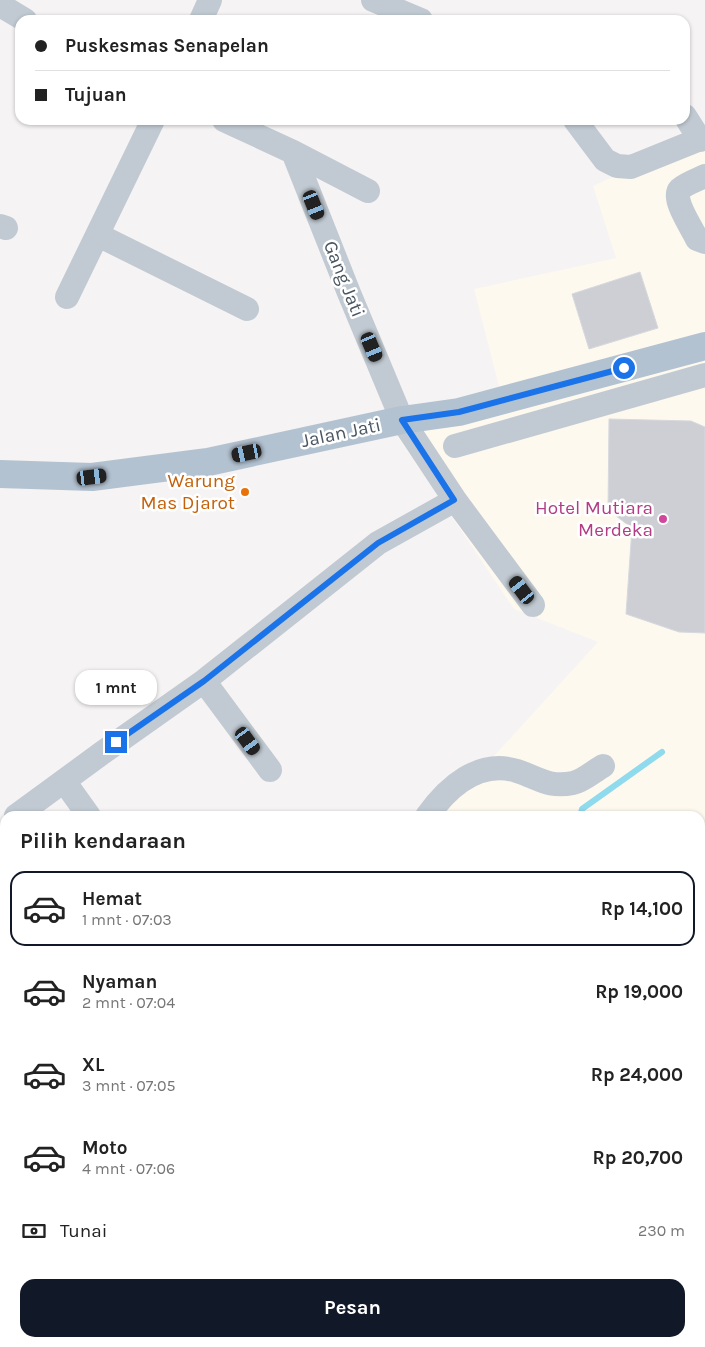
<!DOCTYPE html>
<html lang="id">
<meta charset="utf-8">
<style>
body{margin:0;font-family:Karla,sans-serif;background:#f2f2f2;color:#222;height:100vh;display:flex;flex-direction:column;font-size:19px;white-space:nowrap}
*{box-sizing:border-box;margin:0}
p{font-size:16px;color:#767676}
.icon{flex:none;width:28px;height:28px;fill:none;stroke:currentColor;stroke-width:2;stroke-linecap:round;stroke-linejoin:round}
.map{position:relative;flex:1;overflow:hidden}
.sheet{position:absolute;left:0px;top:811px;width:705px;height:536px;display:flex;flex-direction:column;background:#fff;border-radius:15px 15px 0 0;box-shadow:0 1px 4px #0004}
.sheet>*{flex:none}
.guide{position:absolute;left:15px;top:15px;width:675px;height:110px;border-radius:15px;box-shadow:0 1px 4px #0004;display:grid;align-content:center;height:110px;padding:0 20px;background:#fff}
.end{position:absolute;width:22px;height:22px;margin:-11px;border:6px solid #1a73e8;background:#fff;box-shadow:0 0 0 2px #fff}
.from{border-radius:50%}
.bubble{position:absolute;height:35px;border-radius:15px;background:#fff;box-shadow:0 1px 4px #0004;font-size:16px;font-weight:700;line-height:35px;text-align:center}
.car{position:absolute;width:15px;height:30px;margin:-15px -8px;border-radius:6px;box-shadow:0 0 4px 1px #0007;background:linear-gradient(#222 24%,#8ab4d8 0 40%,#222 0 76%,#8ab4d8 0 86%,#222 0)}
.guide b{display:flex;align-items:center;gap:18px;height:48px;font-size:19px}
.guide b+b{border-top:1px solid #e0e0e0}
.guide i{width:12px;height:12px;background:#222}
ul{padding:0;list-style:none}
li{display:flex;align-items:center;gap:15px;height:75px;margin:0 10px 8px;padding:0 10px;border:2px solid transparent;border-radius:15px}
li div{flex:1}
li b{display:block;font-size:19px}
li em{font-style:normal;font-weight:700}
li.active{border-color:#111827}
li>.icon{width:45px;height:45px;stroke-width:1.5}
h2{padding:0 20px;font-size:22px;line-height:60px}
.pay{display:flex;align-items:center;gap:12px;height:55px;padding:0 20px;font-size:19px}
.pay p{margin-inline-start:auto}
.action{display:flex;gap:10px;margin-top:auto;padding:10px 20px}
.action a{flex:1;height:58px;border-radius:15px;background:#111827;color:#fff;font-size:20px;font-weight:700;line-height:58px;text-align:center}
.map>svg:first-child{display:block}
.commercial{fill:#fdf9ef}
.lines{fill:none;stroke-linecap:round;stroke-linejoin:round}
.stream{stroke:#90daee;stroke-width:6}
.building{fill:#cdcfd5;stroke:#d7d9de}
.minor{stroke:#c1cad2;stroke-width:24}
.major{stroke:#b3c2d1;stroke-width:28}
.route{stroke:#1a73e8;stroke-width:6}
.food-dot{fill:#e8710a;stroke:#fff;stroke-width:2}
.hotel-dot{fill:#d1479c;stroke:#fff;stroke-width:2}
.labels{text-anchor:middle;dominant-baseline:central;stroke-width:5;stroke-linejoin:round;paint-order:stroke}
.street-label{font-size:19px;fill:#4a5661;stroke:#fff}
.food-label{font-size:19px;fill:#c56008;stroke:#fff;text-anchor:end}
.hotel-label{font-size:19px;fill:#b23c85;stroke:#fff;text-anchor:end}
</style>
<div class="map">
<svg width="705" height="1347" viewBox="0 0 705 1347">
<rect width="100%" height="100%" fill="#f5f3f3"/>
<path class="commercial" d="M705,134V1274L700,1275V816H445L452,802L598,642L514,609L392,428L502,398L474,289L616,258L593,186Z
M5,1094V1247L0,1248V1095Z
M178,1342L143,1347H31L30,1343Z"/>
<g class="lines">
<path class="stream" d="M580,816L582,809L662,752"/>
</g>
<path class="building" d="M640,272L658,328L589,349L572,294Z
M609,419L691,421L705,427V633L679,632L626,614L632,528L608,510Z
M266,1342H319L278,1347H266Z"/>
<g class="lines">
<path class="minor" d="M373,0L421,20
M0,5L25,20
M201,20L210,0
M685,116L700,140
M575,120L605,160L617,166L631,167L705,137
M293,152L368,191
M705,176C697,180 687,183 680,189C671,198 692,228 697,239L705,242
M0,226L6,228
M98,235L247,309
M67,297L153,120
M455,446L705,375
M455,500L533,605
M204,681L270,770
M64,781L89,816
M16,816L102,753L204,681L378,543L455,500L402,420L349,293L293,152L224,120
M427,816C448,787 479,759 517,771C539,778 548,788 573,783C583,781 594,771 603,766
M700,872L705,873
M0,1076L5,1073
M700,1118H705
M148,1342L149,1347
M381,1342L387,1347
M354,1347L358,1342"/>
<path class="major" d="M0,474L92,477L208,462L402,420L459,412L705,346
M700,1150L705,1149
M0,1235L5,1234"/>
</g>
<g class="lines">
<path class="route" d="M116,742L204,681L378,543L454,500L402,420L459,412L624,368"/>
</g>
<circle class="food-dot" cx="245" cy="492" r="5"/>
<circle class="hotel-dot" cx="663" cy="519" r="5"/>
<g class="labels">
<g class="street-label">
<text transform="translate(344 279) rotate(68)">Gang Jati</text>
<text transform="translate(341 433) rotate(-12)">Jalan Jati</text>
</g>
<g class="food-label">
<text x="235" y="481">Warung<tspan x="235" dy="22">Mas Djarot</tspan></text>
</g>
<g class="hotel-label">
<text x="653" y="508">Hotel Mutiara<tspan x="653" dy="22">Merdeka</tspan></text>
</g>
</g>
</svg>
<i class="end from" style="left:624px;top:368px"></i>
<i class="end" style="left:116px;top:742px"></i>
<div class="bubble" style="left:75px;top:670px;width:82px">1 mnt</div>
<i class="car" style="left:314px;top:205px;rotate:158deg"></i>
<i class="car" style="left:372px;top:347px;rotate:157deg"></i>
<i class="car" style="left:247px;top:453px;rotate:258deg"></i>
<i class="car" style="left:92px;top:477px;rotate:83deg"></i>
<i class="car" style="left:522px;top:590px;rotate:323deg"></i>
<i class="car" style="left:248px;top:741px;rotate:144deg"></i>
<div class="guide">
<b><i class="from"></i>Puskesmas Senapelan</b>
<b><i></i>Tujuan</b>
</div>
<section class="sheet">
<h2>Pilih kendaraan</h2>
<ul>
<li class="active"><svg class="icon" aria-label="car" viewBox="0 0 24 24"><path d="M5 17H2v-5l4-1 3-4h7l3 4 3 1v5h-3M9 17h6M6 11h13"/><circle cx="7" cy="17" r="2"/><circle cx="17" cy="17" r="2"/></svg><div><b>Hemat</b><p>1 mnt · 07:03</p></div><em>Rp 14,100</em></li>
<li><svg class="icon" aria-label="car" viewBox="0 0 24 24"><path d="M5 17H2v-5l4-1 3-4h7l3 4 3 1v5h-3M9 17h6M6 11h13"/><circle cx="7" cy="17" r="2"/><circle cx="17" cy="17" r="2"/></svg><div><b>Nyaman</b><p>2 mnt · 07:04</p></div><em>Rp 19,000</em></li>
<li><svg class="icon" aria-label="car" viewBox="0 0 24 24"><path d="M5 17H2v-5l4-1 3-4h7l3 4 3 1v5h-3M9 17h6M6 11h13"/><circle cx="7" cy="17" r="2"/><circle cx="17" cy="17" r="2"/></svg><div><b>XL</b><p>3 mnt · 07:05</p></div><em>Rp 24,000</em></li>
<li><svg class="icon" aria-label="car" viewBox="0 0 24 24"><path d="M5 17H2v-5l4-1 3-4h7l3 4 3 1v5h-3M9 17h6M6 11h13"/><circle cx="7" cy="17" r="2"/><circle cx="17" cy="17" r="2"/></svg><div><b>Moto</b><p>4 mnt · 07:06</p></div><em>Rp 20,700</em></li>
</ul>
<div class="pay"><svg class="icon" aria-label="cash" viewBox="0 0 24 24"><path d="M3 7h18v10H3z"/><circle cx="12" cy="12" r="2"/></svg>Tunai<p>230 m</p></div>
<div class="action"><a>Pesan</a></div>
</section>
</div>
